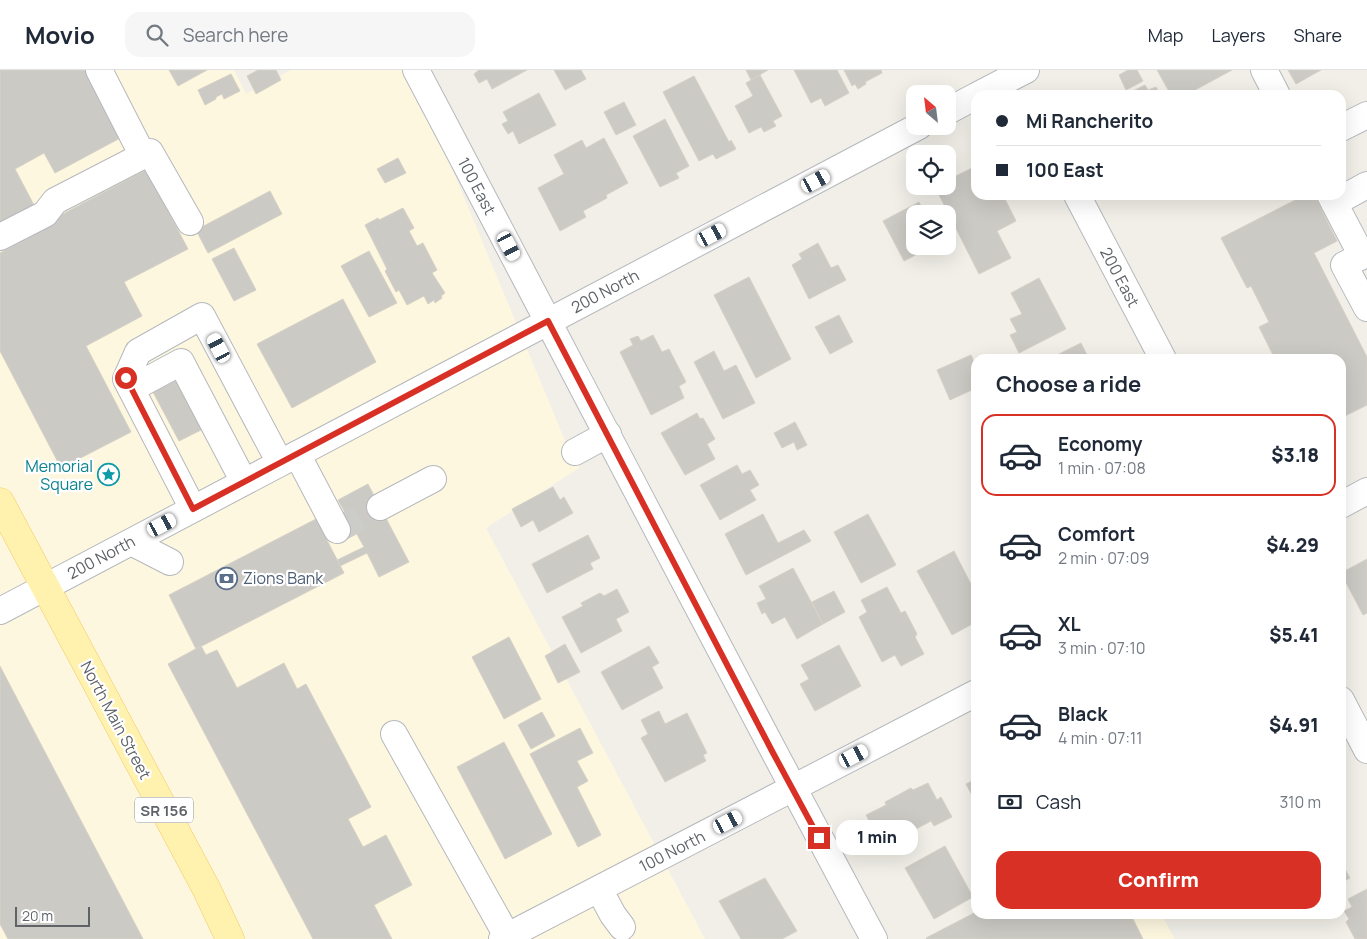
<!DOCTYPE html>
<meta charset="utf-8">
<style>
body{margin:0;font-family:Manrope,sans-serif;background:#f6f6f7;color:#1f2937;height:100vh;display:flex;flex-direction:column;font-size:19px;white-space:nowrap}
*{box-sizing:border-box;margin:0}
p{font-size:16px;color:#747a83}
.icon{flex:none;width:28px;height:28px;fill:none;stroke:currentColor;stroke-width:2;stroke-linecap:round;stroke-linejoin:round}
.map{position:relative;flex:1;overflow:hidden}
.sheet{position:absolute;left:971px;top:284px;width:375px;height:565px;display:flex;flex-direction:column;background:#fff;border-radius:15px;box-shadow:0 5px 20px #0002}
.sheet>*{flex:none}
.banner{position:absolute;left:971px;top:20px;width:375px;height:110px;border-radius:15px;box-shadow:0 5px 20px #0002;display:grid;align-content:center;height:110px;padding:0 25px;background:#fff}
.needle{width:32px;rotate:332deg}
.fabs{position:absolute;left:906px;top:15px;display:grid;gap:10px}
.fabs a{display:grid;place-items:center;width:50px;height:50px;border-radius:10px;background:#fff;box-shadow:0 5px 20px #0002;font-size:25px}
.scale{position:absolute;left:15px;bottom:12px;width:75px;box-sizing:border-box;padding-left:5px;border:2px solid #5f6368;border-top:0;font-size:14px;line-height:18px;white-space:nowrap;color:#5f6368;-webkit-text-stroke:4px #fff;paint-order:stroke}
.end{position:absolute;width:22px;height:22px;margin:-11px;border:6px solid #d93025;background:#fff;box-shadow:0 0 0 2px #fff}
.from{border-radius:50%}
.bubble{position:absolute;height:35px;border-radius:15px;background:#fff;box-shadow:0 5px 20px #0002;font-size:16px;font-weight:800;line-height:35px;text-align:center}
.car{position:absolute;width:15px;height:30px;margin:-15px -8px;border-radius:6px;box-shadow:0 0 4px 1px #0007;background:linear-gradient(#fff 24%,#345 0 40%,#fff 0 76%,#345 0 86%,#fff 0)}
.banner b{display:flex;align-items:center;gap:18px;height:48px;font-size:19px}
.banner b+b{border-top:1px solid #e0e1e3}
.banner i{width:12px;height:12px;background:#1f2937}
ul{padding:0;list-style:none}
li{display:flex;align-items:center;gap:15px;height:82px;margin:0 10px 8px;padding:0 15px;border:2px solid transparent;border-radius:15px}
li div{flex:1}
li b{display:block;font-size:19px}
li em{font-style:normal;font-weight:800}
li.active{border-color:#d93025}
li>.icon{width:45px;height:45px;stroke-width:1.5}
h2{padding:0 25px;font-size:22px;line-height:60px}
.pay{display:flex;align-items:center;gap:12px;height:55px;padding:0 25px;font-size:19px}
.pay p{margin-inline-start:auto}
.cta{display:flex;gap:10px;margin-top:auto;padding:10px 25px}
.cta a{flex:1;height:58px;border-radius:15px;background:#d93025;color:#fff;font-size:20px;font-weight:800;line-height:58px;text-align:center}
header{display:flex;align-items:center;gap:30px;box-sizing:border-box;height:70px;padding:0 25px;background:#fff;border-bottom:1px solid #e0e1e3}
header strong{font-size:24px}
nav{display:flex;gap:28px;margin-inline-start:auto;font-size:18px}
.search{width:350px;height:45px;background:#f6f6f7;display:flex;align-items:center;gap:12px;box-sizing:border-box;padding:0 18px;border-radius:15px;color:#747a83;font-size:19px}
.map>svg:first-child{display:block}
.commercial{fill:#fef7e0}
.building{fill:#cccac5;stroke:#d6d1c6}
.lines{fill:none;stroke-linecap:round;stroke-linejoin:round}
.minor-tunnel{stroke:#ccccc8;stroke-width:26;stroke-dasharray:26 13;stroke-linecap:butt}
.minor-casing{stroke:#b5b8bc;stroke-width:28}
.major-casing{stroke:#f2c960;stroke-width:29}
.minor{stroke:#fff;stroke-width:26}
.major{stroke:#fff2af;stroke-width:28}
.route{stroke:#d93025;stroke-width:6}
.labels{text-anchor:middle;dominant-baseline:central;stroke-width:4.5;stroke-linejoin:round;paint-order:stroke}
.shield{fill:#fff;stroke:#8f9295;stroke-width:1}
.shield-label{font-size:15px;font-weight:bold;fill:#5f6368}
.street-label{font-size:16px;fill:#5f6368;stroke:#fff}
.culture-label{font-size:16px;fill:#0d838f;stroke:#fff;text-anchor:end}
.service-label{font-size:16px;fill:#4e5e75;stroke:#fff;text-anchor:start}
</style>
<header>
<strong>Movio</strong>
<div class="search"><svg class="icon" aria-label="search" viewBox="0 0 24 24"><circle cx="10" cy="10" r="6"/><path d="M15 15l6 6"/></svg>Search here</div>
<nav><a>Map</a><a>Layers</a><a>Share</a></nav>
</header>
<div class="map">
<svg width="1367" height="869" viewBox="0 0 1367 869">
<rect width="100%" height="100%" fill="#f1efe8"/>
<path class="commercial" d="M0,0H234L246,24L291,0H411L566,373L579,398L486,458L705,869H0Z
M1116,844H1161L1175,869H1067Z"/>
<path class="building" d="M0,0H89L124,66L55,103L44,83L15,99L35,137L0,155Z
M169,0H207L178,16Z
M258,0H276L281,10L256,24L247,6Z
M479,0H527L492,19L487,9L479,13L474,4Z
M554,0H581L586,9L565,20Z
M746,0H768L751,10Z
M794,0H837L849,23L825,36L821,28L811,33Z
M844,0H881L882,3L865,12L866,14L858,19L855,14L852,16Z
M1128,0H1137L1143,11L1126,20L1119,5Z
M1157,0H1232L1186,25H1171Z
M1288,0H1321L1296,14Z
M231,4L240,21L224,29L222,24L216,27V29L205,35L198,20Z
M760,5L782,46L773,51L776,56L764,62L761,57L749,63L735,36L753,26L746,13Z
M694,6L729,72L731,70L736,79L716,89L713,84L699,91L663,22Z
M1145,15L1148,20L1156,17L1160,25H1125Z
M539,23L556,55L519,74L513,61L508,64L502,54L508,51L503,42Z
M624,32L636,55L616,65L604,42Z
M665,49L689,96L676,103L679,108L660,117L633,66Z
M604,68L628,113L606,125L607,128L583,141L586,147L560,161L538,118L564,104L554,85L582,70L586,78Z
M398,88L406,103L385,113L377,99Z
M976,96V125H1003L1016,151L997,161L1011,188L979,204L935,117L948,116V110Z
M146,100L188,179L124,212L142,246L86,276L131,362L61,398L0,281V183L45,159L59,146Z
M270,121L282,144L208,183L196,160Z
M1305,125H1314L1337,171L1314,183L1367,287V335L1341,348V289H1275L1259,257L1269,252L1251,216L1247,218L1221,168Z
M919,132L925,144H915V176H925L927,179L904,191L883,151Z
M403,138L414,158L409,161L417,176L423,173L437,200L432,203L445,223L441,226L442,228L435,233L434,230L428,234L424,226L407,235L399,220L396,222L385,201L387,199L365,155L378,148L379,150Z
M818,173L831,198L838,195L846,210L809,229L792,195L802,189L799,184Z
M234,178L256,220L234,231L212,189Z
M369,181L397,233L369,247L341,196Z
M749,207L791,289L756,308L714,225Z
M1039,208L1066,259L1019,283L1010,265L1017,262L1010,249L1022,244L1011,223Z
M343,229L376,292L292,338L257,274Z
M839,245L853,272L830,284L815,257Z
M653,265L662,282L669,279L686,312L679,316L684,328L651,345L620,282L633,275L630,269L638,266L641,271Z
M1081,273L1089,289H1049Z
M714,281L724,301L736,295L755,333L723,349L694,292Z
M971,285L976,297V318L950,330L937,300Z
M179,309L207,357L179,371L153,322Z
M697,343L700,349L703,348L715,369L707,374L715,389L685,405L661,363Z
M795,352L807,375L797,380L794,372L782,378L774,363Z
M737,395L742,404L750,400L759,415L750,420L756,430L720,450L700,415Z
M368,414L409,492L379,507L367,483L340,496L337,490L364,477L338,430Z
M553,417L560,430L564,427L573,443L539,462L533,450L521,457L512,439Z
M763,444L778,473L804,460L811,471L746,505L725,464Z
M868,444L896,495L861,513L834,462Z
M316,449L344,503L196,579L169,525Z
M588,465L600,488L590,493L593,499L547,523L532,494Z
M954,481L976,524V552L952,565L917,501Z
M1367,489V543L1363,545L1341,503Z
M793,498L823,554L797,569L785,547L772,554L765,542L762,544L757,533L766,529L759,516Z
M887,517L901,543L905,541L917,564L915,567L924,584L901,596L895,585L882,592L859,547L867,542L861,530Z
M617,519L629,542L616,549L622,561L581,583L562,547L583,536L581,533L600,523L604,526Z
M834,521L845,542L823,554L812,532Z
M509,567L541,629L504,649L472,587Z
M565,574L580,602L558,613L545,586Z
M839,575L861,616L815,641L800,614L809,609L801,595Z
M201,576L206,585L217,580L237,618L284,593L297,619L306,614L371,737L348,749L363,777L386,765L412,815L374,835L392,869H313L168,594Z
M649,576L659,593L652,597L663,618L622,640L601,602Z
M0,596L24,642L143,869H8L0,854Z
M659,641L665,654L687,643L707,683L703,685L706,691L665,712L641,668L648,664L641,650Z
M542,642L555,666L531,679L518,655Z
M580,658L593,683L577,691L588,711L577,717L601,765L578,777L530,684Z
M504,672L552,764L505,789L457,697Z
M976,709V733L966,714Z
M928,713L937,730L941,727L952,747L934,756L931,751L901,767L905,773L886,783L866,745L886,735L885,732L911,718L913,720Z
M945,776L973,827L934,849L905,798Z
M1341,792L1350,808L1341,813Z
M765,808L797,861L782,869H741L719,831Z
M1367,819V869H1355L1346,852L1349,849L1344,841L1352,837L1348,829Z
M976,842V844H1133L1131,845L1143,869H927L926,868Z"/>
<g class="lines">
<path class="minor-tunnel" d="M337,460L380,437"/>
<defs>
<path id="minor" d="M99,0L143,86
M416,0C569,290 719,581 874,869
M1264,0L1277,25
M978,25L1026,0
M948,41L976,26
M1341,58L1367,45
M1077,125L1163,289
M1330,125L1362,186L1344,195L1367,238
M1334,133L1367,115
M0,167L45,144L55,131L150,82L190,152
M131,319L181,292L244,412
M575,382L608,364
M297,384L337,460
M1341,435L1367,421
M380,437L433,409
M193,439L126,309L138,282L202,246L280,393
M131,472L170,492
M0,541L919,56
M1341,630L1367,680
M394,664L507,866
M599,819L613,845L622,857
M502,869L976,623"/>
<path id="major" d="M0,432L207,820L230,869"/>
</defs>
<use href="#minor" class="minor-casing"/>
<use href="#major" class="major-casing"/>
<use href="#minor" class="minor"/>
<use href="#major" class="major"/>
</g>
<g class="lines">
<path class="route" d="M126,308L193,439L548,251L772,681L819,768"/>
</g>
<defs>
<symbol id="sight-ring" viewBox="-11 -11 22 22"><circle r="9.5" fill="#fff" stroke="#0f9aa8" stroke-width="1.5"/><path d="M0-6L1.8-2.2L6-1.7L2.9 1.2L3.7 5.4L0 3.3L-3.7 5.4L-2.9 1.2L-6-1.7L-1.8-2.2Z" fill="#0f9aa8"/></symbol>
<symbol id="bank-ring" viewBox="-11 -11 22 22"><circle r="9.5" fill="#fff" stroke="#5c6f8a" stroke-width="1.5"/><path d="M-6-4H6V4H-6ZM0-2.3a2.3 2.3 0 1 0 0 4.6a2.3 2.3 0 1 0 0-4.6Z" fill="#5c6f8a"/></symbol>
</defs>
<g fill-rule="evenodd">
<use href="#sight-ring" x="96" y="392" width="25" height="25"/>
<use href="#bank-ring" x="214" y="496" width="25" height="25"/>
</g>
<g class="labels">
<rect class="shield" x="135" y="727.5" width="58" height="25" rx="4"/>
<g class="shield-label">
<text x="164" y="740">SR 156</text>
</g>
<g class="street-label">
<text transform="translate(477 116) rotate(62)">100 East</text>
<text transform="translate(1120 207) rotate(62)">200 East</text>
<text transform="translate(605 221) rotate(-28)">200 North</text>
<text transform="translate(101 487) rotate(-28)">200 North</text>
<text transform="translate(116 650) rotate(62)">North Main Street</text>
<text transform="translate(672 781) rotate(-27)">100 North</text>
</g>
<g class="culture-label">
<text x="93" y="396">Memorial<tspan x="93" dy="18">Square</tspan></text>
</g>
<g class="service-label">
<text x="243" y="508">Zions Bank</text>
</g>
</g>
</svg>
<div class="fabs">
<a><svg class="needle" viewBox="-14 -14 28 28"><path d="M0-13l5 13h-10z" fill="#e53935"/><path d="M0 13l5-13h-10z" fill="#747a83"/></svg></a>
<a><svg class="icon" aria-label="locate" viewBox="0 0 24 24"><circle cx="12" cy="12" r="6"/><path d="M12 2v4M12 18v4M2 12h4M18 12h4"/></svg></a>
<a><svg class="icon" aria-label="layers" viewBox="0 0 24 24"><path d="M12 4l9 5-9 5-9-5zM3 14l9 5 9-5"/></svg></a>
</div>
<div class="scale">20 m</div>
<i class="end from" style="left:126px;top:308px"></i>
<i class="end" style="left:819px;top:768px"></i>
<div class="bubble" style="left:836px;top:750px;width:82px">1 min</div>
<i class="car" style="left:816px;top:111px;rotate:62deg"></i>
<i class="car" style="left:712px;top:165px;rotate:62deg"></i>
<i class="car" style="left:509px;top:176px;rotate:152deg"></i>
<i class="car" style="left:219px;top:278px;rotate:332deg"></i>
<i class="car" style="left:162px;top:455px;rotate:62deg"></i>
<i class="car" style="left:854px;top:686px;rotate:63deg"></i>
<i class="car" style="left:728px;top:752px;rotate:63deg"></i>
<div class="banner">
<b><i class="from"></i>Mi Rancherito</b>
<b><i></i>100 East</b>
</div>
<section class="sheet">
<h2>Choose a ride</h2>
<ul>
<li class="active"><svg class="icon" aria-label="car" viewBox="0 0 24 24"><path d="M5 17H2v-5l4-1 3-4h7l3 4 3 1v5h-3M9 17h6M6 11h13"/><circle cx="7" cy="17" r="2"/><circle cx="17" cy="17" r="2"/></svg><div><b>Economy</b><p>1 min · 07:08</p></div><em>$3.18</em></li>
<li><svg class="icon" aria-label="car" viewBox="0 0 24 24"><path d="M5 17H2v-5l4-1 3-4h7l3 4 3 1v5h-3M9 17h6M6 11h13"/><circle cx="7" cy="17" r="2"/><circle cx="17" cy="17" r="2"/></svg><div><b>Comfort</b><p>2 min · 07:09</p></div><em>$4.29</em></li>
<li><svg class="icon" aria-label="car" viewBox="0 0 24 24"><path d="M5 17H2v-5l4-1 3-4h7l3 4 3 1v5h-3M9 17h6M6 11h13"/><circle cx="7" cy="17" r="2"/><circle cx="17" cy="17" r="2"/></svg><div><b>XL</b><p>3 min · 07:10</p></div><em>$5.41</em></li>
<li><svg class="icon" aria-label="car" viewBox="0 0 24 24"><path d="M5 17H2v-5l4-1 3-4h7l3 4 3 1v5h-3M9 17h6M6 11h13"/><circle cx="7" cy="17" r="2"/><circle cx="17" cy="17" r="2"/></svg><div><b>Black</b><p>4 min · 07:11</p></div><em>$4.91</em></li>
</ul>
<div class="pay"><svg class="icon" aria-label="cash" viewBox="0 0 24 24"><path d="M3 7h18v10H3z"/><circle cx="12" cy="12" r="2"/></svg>Cash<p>310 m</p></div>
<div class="cta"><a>Confirm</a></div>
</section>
</div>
